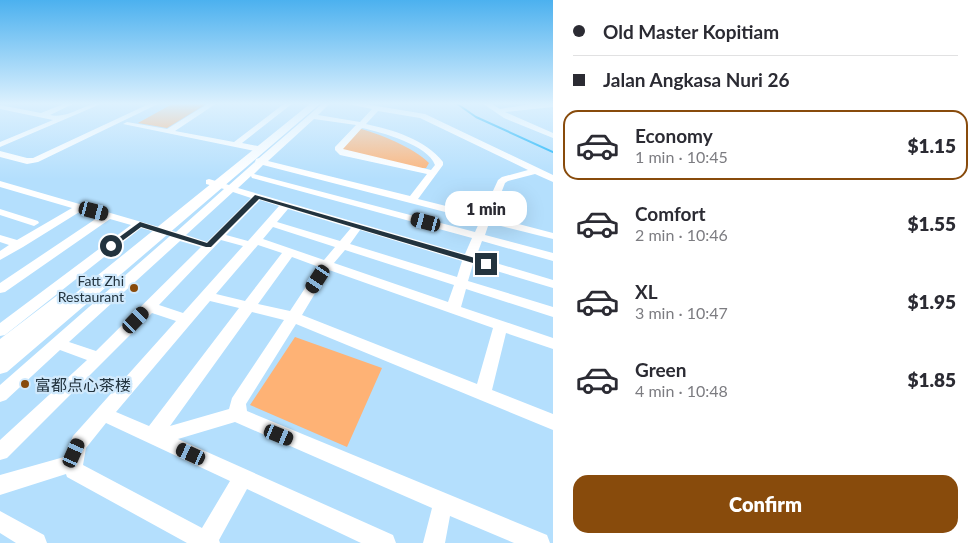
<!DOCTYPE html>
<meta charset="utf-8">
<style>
body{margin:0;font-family:Lato,"Noto Sans SC",sans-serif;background:#f7f7f7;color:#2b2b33;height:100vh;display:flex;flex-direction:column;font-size:19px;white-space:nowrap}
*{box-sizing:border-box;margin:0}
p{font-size:16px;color:#7c7c81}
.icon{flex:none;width:28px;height:28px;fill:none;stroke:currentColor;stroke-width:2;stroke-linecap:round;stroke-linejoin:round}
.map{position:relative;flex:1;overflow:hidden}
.details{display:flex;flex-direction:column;background:#fff;width:425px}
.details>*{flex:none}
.banner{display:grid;align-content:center;height:110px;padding:0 20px;background:#fff}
.end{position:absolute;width:22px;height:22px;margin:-11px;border:6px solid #22333e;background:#fff;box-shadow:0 0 0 2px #fff}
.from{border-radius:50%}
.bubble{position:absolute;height:35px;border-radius:15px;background:#fff;box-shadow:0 5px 20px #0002;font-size:16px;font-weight:800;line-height:35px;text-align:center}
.car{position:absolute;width:15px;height:30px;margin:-15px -8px;border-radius:6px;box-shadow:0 0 4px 1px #0007;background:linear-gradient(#222 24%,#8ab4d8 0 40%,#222 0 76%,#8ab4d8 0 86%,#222 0)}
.banner b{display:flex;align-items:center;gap:18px;height:48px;font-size:19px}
.banner b+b{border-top:1px solid #e1e1e2}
.banner i{width:12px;height:12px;background:#2b2b33}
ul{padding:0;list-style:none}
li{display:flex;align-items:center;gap:15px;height:70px;margin:0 10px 8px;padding:0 10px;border:2px solid transparent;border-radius:15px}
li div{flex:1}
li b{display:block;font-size:19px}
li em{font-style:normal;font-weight:800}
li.selected{border-color:#884b0c}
li>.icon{width:45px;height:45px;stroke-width:1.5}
.cta{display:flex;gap:10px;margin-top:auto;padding:10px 20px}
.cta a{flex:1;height:58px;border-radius:15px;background:#884b0c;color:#fff;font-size:20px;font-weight:800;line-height:58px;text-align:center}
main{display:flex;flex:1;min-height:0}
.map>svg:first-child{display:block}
.green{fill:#feb275}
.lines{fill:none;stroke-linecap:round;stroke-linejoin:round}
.stream{stroke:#02adf9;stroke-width:2}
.minor{fill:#fff;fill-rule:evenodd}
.major{fill:#fff;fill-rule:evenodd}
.route{fill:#22333e}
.poi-dot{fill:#884b0c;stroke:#d0e9fc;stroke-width:2}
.labels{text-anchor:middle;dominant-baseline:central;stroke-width:4.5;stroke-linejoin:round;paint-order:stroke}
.poi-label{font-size:14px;fill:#22333e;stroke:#d0e9fc;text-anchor:end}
.near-poi-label{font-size:16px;fill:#22333e;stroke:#d0e9fc;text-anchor:start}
</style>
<main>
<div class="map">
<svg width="553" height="543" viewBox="0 0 553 543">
<rect width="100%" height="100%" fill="#b4dffd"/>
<path class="green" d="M174,103H208L167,128L138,123Z
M357,128C378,133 415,148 429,163L426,168H418L342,150Z
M295,337L382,368L347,447L250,405Z"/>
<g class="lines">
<path class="stream" d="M456,103L476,117L553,152"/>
<path class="minor" d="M66,103H75L50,115C70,119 83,103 103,103L0,147V142L53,120L0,109V105L41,113Z
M151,103H160L38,162L27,164L0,157V151L27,158H33Z
M209,103H217L175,131L234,142L285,103H293L242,143L263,147L264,149L260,152L123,124L127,122L167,129Z
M323,103H330L318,115L360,122L372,109L343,103H359L425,114L553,175V182L535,174L508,181L505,183L492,217L553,233V239L489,223L485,235L553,253V261L482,241L476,257L553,280V288L473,264L468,281L553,307V317L466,289L461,307L553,338V349L506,333L492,390L553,414V430L296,324L246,404L247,411L547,535L550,543H514L450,516L445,543H423L432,508L235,422L178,439L393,535L396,543H361L247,489L219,540L220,543H187L67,477L66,474L0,495V475L64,457L73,436L176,321L152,313L7,458L0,460V440L87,360L60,350L6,400L0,402V385L170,236L141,228L5,335L0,336V323L131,225L110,219L5,292L0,293V283L100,216L81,211L23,247L0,260V251L9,245L0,242V235L17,240L72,208L0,187V181L176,232L224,189L206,184V180L209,179L229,185L255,162L256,159L259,158ZM378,111L420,118L528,170L502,177L498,180L482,215L418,199L443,165V162C425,139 393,130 366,124ZM314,119L356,125L335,147V150L340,155L427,174L410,196L268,161ZM362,128C381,132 428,145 435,165L431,170L343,149ZM263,165L480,221L475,232L254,174ZM251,176L252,178L472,238L465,254L238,188ZM233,192L251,198L207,242L186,235ZM260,200L279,206L248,241L226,235ZM288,209L351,228L340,241L277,222ZM273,227L335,247L324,260L263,239ZM360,230L462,261L457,277L350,244ZM221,240L243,246L183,313L159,305ZM180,241L201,247L96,351L69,342ZM258,245L282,253L245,301L216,294ZM345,250L454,285L448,302L334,263ZM292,257L319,267L290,311L258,304ZM329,270L493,328L477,384L302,315ZM210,301L239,308L149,426L116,412ZM252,312L284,320L232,398L229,409L170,426ZM106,423L230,481L202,528L83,465L86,448Z
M482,103H490L500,109L530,104L553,103V107L505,112L553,133V138L504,118Z
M0,209L38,221L39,223L34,226L0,215Z
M0,511L44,535L47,543H16L0,533Z"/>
<path class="major" d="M311,103H321L7,372L0,374V339L59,294L65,292L72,296Z"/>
</g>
<linearGradient id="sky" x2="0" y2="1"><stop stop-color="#4cb1ef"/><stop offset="0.58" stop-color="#ddf1fe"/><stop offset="1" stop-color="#ddf1fe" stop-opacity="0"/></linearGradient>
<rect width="553" height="179" fill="url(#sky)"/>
<path class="route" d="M255,195L489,262L490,264L483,266L259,199L211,247H206L141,227L114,247L107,246L140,222L207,243Z"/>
<g class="poi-dot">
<circle cx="134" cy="288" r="5"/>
<circle cx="25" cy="384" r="5"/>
</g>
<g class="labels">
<g class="poi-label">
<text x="124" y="280">Fatt Zhi<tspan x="124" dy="16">Restaurant</tspan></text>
</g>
<g class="near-poi-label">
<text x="35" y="384">富都点心茶楼</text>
</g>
</g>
</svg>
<i class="end from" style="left:111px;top:246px"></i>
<i class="end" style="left:486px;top:264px"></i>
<div class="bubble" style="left:445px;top:191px;width:82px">1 min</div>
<i class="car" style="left:94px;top:211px;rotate:105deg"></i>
<i class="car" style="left:426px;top:222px;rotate:285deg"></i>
<i class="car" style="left:318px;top:279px;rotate:213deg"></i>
<i class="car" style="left:136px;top:320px;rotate:44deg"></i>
<i class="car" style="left:279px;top:435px;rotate:112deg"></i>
<i class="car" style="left:74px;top:453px;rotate:24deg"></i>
<i class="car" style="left:191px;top:454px;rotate:295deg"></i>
</div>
<section class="details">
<div class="banner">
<b><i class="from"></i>Old Master Kopitiam</b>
<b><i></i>Jalan Angkasa Nuri 26</b>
</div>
<ul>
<li class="selected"><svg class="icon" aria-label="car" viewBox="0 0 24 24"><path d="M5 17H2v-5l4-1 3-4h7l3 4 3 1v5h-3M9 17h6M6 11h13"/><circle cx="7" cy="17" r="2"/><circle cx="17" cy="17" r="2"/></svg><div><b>Economy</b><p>1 min · 10:45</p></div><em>$1.15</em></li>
<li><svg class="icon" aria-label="car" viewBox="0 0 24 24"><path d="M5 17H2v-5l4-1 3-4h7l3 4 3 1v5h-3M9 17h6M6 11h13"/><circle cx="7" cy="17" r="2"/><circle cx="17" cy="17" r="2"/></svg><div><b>Comfort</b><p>2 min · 10:46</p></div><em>$1.55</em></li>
<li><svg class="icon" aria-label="car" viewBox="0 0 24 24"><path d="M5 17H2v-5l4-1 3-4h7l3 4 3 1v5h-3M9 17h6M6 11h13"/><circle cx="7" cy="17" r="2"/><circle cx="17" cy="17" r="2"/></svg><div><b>XL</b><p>3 min · 10:47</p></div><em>$1.95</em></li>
<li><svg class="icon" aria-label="car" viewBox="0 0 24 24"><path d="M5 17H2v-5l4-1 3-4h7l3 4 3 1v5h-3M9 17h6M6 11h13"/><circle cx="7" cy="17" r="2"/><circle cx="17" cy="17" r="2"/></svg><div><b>Green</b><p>4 min · 10:48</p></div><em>$1.85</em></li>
</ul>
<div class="cta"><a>Confirm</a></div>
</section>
</main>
